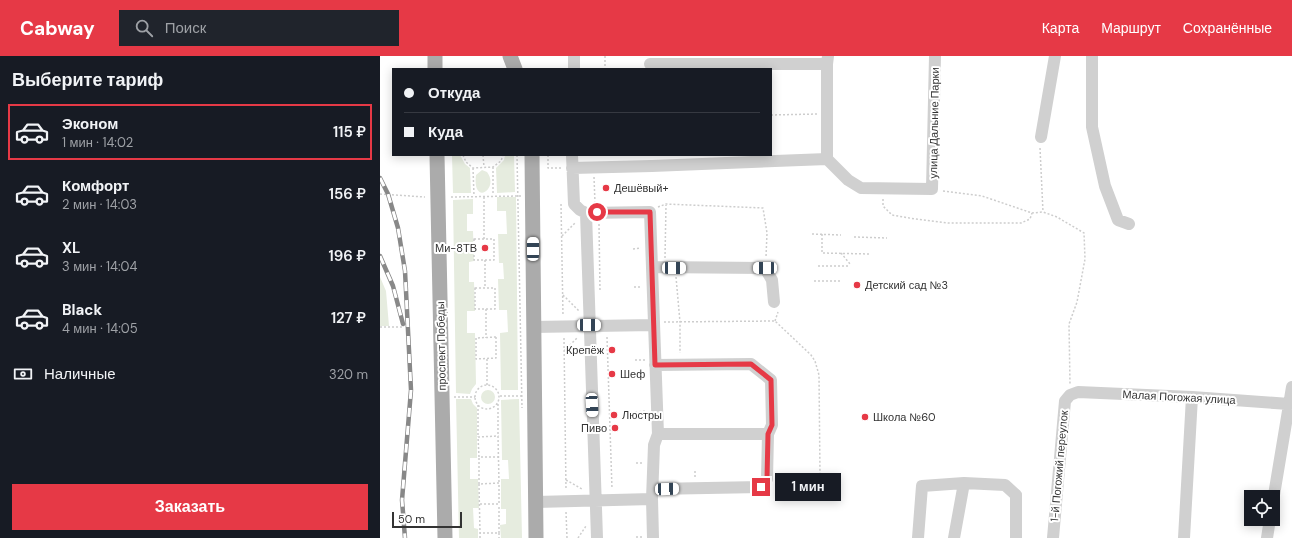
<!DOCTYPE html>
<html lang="ru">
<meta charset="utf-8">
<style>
body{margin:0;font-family:"DM Sans",sans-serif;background:#20242c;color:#f1f3f6;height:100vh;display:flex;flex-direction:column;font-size:15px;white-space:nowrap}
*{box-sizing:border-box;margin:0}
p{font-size:13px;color:#9ea1a6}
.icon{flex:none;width:22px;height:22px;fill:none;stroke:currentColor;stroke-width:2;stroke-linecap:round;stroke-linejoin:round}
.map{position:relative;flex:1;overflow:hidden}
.panel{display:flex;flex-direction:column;background:#171b24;width:380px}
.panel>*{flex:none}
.top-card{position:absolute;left:12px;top:12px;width:380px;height:88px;border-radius:0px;box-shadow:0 2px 10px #0003;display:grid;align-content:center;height:88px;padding:0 12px;background:#171b24}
.controls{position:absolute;left:864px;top:434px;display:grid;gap:8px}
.controls a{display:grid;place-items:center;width:36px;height:36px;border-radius:0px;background:#171b24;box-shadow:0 2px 10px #0003;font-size:20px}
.scale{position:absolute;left:12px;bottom:10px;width:70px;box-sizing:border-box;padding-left:4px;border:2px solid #333;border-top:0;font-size:11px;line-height:14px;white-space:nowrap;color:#333;-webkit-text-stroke:3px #fff;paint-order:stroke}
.end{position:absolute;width:18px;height:18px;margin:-9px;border:5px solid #e63946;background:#fff;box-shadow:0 0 0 2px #fff}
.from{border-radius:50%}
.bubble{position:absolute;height:28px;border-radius:0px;background:#171b24;box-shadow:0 2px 10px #0003;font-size:13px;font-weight:600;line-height:28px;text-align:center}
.car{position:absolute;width:12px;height:24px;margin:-12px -6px;border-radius:5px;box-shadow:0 0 3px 1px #0007;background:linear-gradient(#fff 24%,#345 0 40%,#fff 0 76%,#345 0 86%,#fff 0)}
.top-card b{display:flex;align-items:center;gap:14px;height:38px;font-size:15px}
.top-card b+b{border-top:1px solid #363941}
.top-card i{width:10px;height:10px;background:#f1f3f6}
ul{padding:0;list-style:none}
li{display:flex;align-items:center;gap:12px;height:56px;margin:0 8px 6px;padding:0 4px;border:2px solid transparent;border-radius:0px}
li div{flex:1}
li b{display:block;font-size:15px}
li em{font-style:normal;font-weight:600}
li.active{border-color:#e63946}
li>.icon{width:36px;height:36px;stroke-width:1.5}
h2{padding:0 12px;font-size:18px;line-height:48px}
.pay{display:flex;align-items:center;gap:10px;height:44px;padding:0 12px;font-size:15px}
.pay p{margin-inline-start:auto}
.primary-button{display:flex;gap:8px;margin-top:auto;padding:8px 12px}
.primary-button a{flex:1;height:46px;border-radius:0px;background:#e63946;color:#fff;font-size:16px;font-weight:600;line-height:46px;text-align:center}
header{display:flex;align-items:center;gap:24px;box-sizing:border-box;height:56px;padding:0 20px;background:#e63946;color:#fff}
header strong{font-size:19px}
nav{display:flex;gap:22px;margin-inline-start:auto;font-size:14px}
.search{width:280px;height:36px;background:#20242c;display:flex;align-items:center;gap:10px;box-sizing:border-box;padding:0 14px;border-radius:0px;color:#9ea1a6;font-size:15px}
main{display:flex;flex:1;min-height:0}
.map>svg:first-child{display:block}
.green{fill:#e6ecdf}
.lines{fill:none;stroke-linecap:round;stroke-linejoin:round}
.path{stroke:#cdcdcd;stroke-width:1.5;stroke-dasharray:2 2;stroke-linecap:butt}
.minor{stroke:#d0d0d0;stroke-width:12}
.major{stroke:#ababab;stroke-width:15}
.rail-casing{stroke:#888;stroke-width:4.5}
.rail{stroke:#fff;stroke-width:3;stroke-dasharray:9;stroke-linecap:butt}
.route{stroke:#e63946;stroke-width:5}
.poi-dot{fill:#e63946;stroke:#fff;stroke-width:1.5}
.labels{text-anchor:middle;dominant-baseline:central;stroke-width:4;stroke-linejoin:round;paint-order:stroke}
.street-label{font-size:11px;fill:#333;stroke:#fff}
.poi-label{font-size:11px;fill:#333;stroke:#fff;text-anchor:start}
</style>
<header>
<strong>Cabway</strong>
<div class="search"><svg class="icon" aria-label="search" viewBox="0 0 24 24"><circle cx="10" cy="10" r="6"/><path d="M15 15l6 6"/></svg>Поиск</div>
<nav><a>Карта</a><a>Маршрут</a><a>Сохранённые</a></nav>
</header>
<main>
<section class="panel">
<h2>Выберите тариф</h2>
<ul>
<li class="active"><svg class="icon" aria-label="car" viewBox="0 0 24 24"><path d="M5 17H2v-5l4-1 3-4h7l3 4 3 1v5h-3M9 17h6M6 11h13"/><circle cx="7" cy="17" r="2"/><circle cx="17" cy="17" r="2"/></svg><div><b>Эконом</b><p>1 мин · 14:02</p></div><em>115 ₽</em></li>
<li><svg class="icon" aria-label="car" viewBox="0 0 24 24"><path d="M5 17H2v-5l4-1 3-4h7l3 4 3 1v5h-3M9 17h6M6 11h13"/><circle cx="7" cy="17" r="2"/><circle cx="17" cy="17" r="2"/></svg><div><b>Комфорт</b><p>2 мин · 14:03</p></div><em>156 ₽</em></li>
<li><svg class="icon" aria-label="car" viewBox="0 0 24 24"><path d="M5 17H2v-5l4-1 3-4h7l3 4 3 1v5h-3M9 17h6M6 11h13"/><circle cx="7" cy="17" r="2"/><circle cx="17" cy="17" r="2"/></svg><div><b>XL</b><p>3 мин · 14:04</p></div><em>196 ₽</em></li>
<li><svg class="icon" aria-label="car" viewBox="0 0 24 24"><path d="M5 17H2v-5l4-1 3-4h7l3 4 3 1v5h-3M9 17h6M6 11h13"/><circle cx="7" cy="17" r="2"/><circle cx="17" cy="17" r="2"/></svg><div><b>Black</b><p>4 мин · 14:05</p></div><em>127 ₽</em></li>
</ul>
<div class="pay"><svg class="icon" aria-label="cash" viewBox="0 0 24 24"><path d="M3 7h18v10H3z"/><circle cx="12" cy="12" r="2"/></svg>Наличные<p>320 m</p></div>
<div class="primary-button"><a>Заказать</a></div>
</section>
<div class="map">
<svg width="912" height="482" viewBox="0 0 912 482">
<rect width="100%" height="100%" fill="#fff"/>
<path class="green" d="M72,99H80L85,108L90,112L91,137H73Z
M125,99H134L135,136L117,137L116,112L124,104Z
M102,114L107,116C120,133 92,151 96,119Z
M117,141H136L138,334H121L120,277L128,276L127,254H119L118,223H124L123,207H119L118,178H127L126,155H117Z
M93,143V158H87V175H93L94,205L89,206V226H94L95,255H87V277H95L96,328L92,333L90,338L76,337L73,144Z
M0,221L6,235L9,270H0Z
M101 341a7 7 0 1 1 14 0a7 7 0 1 1-14 0Z
M76,343H91L93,348L97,352V402H90V423H98L99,452H93L94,472L98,473V482H79Z
M139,343L142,482H121L120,469L126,468V453H121V423H129L128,404H122L121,344Z"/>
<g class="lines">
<path class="path" d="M225,0V13
M391,59L437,58
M660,92L663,156
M83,99L86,106L93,112L113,111L121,105L123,99
M103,99L104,111
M137,99L142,352
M168,99V112H182
M113,111V139
M93,112L94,140
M214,121L215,147
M563,135L602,140L652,157L663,156L677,161L704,177L705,203L697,246L689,268L690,329
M0,138L45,141
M71,141L141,140
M104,141V183
M503,143V150L512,159L535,163L568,167H641L650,163L652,157
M181,148L183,260
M278,151L286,148L383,152L387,177L386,201
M219,168L220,236
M432,178L461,179
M442,178V197L489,198
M182,180L196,166
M474,181L507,182
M94,183H114V204H94Z
M253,193L261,192
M461,197L470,208
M285,202L286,149
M105,204V232
M438,210H469
M296,221L300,266V297
M434,225H462
M254,231H262
M95,232H115V253H95Z
M183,239L199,255
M106,253V282
M395,265L398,256
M284,266L395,265L431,299L435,305L439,319L440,419L398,420
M0,271H24
M116,281V302L96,303V282Z
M227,281L232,433
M184,282L186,434
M184,295L198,281
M107,303V329
M255,304H265
M95 341a12 12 0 1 1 24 0a12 12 0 1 1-24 0Z
M120,340H141
M74,341H95
M118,348V380
M98,349V381
M255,356L267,355
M119,401H99L98,381L118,380L119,427
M99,402V428
M256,407H264
M315,415V421
M186,424L202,433
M100,448H119V427L99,428L100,477
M186,456L187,482
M119,477V449
M256,481H263
M100,482V477H119V482
M198,482L206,470"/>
<path class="minor" d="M712,0V71L725,130L738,164L749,168
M270,8H447
M194,13V0
M661,81L675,0
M192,99L194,148L200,154L206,157L217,482
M447,103L468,124L481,132L552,133L555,0
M192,112L272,110L447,103V8L448,0
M206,157L270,156L278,378L274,389L272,443L273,482
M272,211L385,212L392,224L394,246
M153,271L274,269
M275,309L371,308L391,324L392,369L388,378
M584,427L625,429L636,439V482
M273,433L381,431L387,423L388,378H278
M893,445L912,331
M156,446L272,443
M538,482L542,430L584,427L574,482
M673,482L685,345L690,339L698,336L812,341L909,348
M804,482L812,341
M887,482L890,463"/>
<path class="major" d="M55,0V13
M130,0L135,13
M57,99L65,482
M152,99L156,482"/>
<defs>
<path id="rail" d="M0,122L8,138L18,172L25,215L31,334L22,444L25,482
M0,200L13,230L23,268"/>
</defs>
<use href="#rail" class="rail-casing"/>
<use href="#rail" class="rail"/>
</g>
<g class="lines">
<path class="route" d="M217,156H270L275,309L371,308L391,324L392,369L388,378L387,423L381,431"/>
</g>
<g class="poi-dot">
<circle cx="226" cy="132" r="4"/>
<circle cx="105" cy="192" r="4"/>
<circle cx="477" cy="229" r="4"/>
<circle cx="232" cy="294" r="4"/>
<circle cx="232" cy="318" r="4"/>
<circle cx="234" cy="359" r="4"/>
<circle cx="485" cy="361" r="4"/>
<circle cx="235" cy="372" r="4"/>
</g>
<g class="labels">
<g class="street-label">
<text transform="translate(554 67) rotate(-89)">улица Дальние Парки</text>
<text transform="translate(61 290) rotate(-91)">проспект Победы</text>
<text transform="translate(799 341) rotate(3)">Малая Погожая улица</text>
<text transform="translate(679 410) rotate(-85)">1-й Погожий переулок</text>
</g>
<g class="poi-label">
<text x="234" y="132">Дешёвый+</text>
<text x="97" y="192" text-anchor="end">Ми-8ТВ</text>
<text x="485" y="229">Детский сад №3</text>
<text x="224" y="294" text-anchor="end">Крепёж</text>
<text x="240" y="318">Шеф</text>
<text x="242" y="359">Люстры</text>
<text x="493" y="361">Школа №60</text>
<text x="227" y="372" text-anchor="end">Пиво</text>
</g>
</g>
</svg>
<div class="controls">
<a><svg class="icon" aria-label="locate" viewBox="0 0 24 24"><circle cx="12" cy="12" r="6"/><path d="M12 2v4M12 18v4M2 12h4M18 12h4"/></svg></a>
</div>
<div class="scale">50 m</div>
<i class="end from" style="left:217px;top:156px"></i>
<i class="end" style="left:381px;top:431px"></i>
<div class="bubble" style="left:395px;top:417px;width:66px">1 мин</div>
<i class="car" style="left:153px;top:193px;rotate:0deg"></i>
<i class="car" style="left:294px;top:212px;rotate:90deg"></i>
<i class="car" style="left:385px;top:212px;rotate:270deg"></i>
<i class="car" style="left:209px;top:269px;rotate:91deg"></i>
<i class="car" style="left:212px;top:349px;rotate:177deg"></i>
<i class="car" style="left:287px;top:433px;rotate:88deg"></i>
<div class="top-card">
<b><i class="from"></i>Откуда</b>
<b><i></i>Куда</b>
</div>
</div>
</main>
